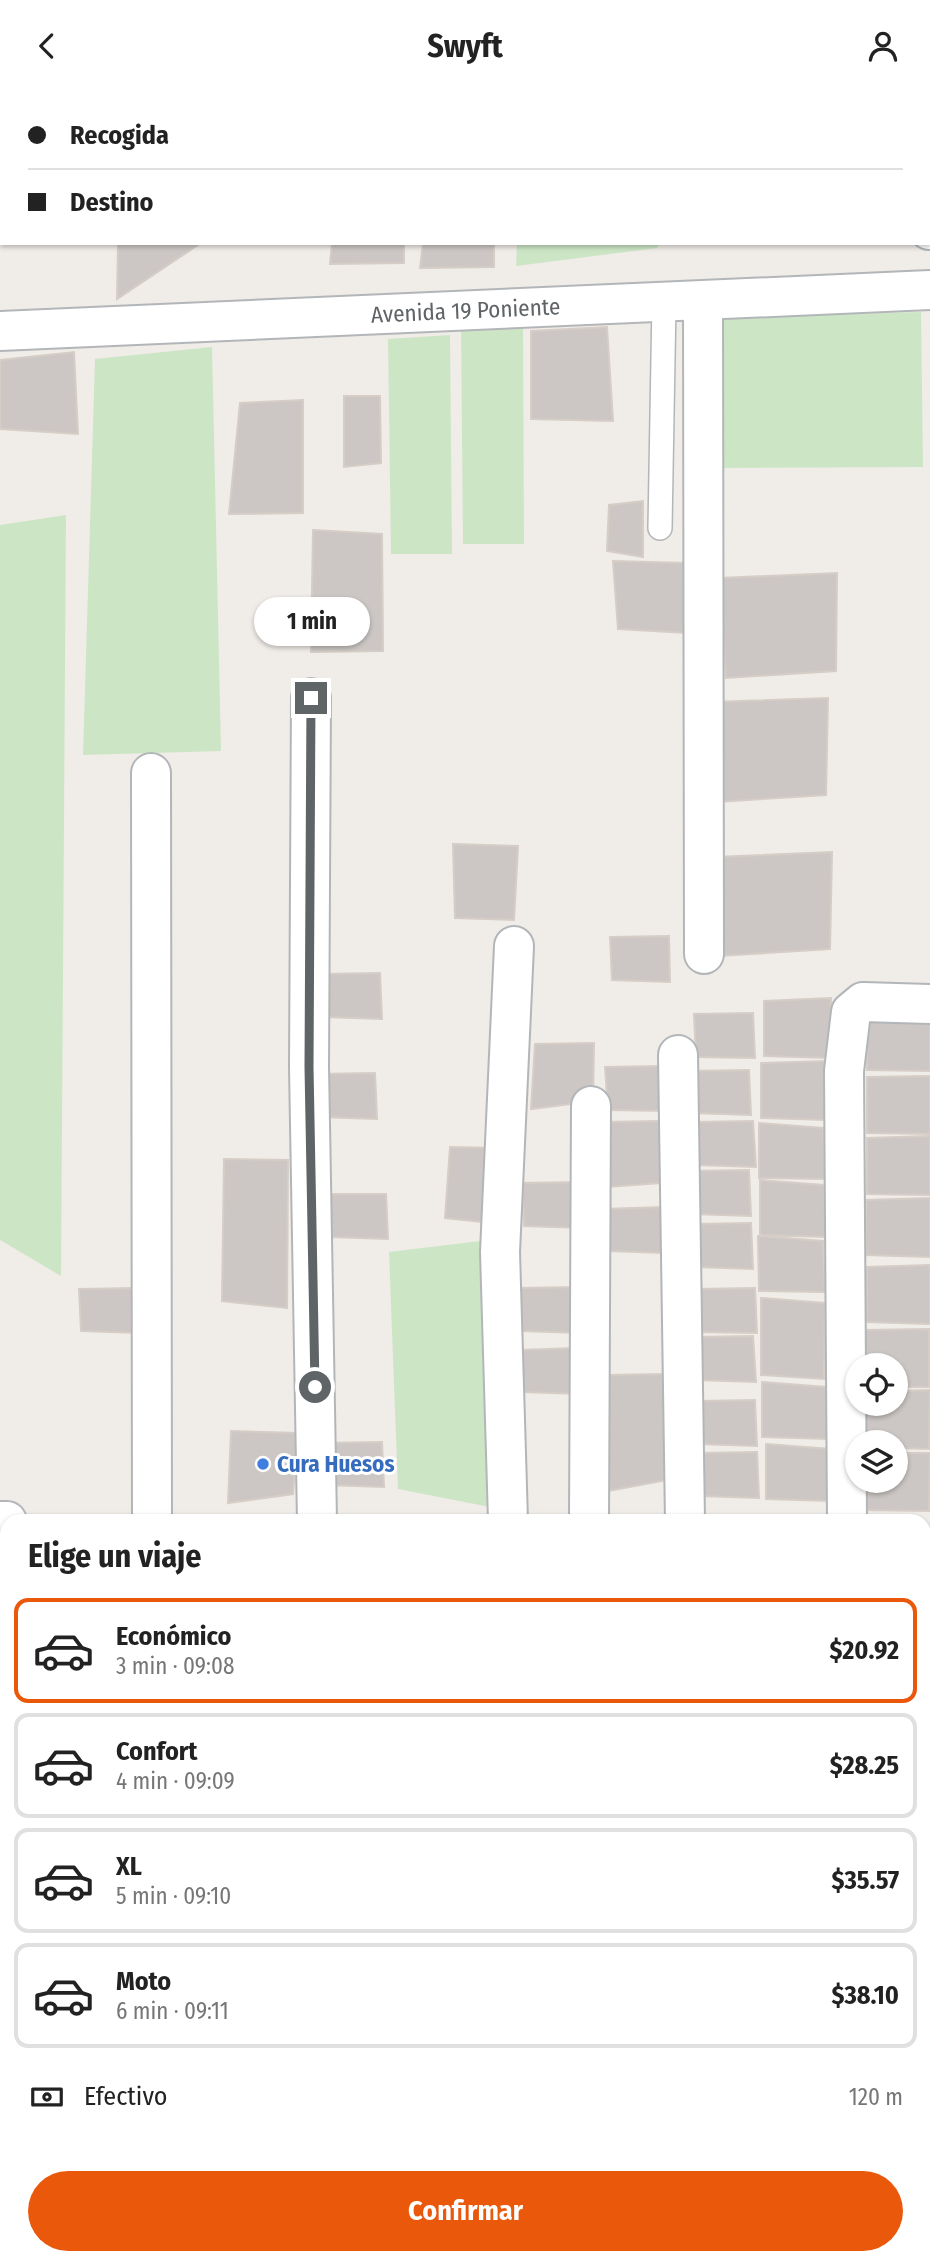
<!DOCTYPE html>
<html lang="es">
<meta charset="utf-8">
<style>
body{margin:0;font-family:"Fira Sans Condensed",sans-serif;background:#f6f6f6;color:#222;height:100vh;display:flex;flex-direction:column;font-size:26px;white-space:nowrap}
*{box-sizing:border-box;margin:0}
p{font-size:23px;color:#767676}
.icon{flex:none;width:38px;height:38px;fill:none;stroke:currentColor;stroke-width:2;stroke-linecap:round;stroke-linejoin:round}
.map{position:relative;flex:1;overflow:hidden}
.side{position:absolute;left:0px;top:1423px;width:931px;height:751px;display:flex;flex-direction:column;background:#fff;border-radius:21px 21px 0 0;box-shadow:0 2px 5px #0004}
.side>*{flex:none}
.banner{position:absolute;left:0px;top:0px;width:931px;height:154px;box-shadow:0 2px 5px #0004;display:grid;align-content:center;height:154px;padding:0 28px;background:#fff}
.buttons{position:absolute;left:845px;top:1262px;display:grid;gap:14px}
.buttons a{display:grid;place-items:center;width:63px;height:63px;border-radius:50%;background:#fff;box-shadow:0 2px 5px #0004;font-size:35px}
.end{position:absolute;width:32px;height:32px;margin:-16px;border:9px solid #5f6467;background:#fff;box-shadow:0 0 0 4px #fff}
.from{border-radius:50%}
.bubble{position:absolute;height:49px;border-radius:24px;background:#fff;box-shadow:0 2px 5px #0004;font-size:23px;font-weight:700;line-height:49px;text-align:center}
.banner b{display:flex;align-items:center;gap:24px;height:66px;font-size:26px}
.banner b+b{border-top:2px solid #e0e0e0}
.banner i{width:18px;height:18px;background:#222}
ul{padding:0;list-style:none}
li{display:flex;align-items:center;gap:21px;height:105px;margin:0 14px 10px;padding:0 14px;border:4px solid #e0e0e0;border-radius:14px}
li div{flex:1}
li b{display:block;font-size:26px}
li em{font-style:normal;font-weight:700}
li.selected{border-color:#ea580c}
li>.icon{width:63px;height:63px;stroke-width:1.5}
h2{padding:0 28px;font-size:32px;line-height:84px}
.pay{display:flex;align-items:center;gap:18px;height:77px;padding:0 28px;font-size:26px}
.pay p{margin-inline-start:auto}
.cta{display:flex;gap:14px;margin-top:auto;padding:14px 28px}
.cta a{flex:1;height:80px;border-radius:42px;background:#ea580c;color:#fff;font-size:28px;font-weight:700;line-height:80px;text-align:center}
header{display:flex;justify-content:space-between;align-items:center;height:91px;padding:0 28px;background:#fff;font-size:32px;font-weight:700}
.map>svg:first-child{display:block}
.commercial{fill:#fdf0e0}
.green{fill:#cce6c5}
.building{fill:#ccc7c4;stroke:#d5cdc6;stroke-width:2}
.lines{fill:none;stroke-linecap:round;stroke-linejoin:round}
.service-casing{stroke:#b3b6b9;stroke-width:26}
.minor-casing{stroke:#b3b6b9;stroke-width:42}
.service{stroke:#fff;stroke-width:23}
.minor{stroke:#fff;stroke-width:38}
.route{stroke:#5f6467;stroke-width:9}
.shop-dot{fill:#3f7fe0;stroke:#fff;stroke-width:2.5}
.labels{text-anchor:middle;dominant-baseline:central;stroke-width:6;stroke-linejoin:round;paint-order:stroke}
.street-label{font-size:23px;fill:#5f6467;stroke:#fff}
.shop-label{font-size:23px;font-weight:bold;fill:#366cbe;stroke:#fff;text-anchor:start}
</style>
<header><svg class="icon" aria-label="back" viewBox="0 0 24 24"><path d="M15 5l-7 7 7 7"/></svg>Swyft<svg class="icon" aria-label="person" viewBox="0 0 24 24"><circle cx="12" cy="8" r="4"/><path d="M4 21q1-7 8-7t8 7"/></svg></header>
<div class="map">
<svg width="930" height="2172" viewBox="0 0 930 2172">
<rect width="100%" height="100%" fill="#f0ece8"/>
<path class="commercial" d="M0,1456L7,1457V2166L74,2167V2172H0Z"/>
<path class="green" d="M435,0H717L434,2Z
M517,152H659L657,157L516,175Z
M921,221L923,376L718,377L719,227Z
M523,234L524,453H463L461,238Z
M450,244L452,463H391L388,248Z
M212,256L221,660L83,664L95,268Z
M66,424L61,1185L0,1149V434Z
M489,1149L495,1417L398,1398L389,1161Z
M74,2167L222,2166V2172H74Z"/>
<path class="building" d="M121,0H237L238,2H121Z
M118,152H201L117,208Z
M332,152H404V172L330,173Z
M423,152H494V176L420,177Z
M607,236L613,330L531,328V240Z
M74,261L78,343L0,338V269Z
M344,305H380L381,372L344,376Z
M303,309V422L229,423L240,312Z
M643,410V466L607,460L609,414Z
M313,439L382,443L383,560L311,561Z
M613,470L686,472L687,542L618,538Z
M837,482L836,580L726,587L720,487Z
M828,607L826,704L717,711L711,611Z
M453,753L518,755L514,829L455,827Z
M832,761L830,858L720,865L715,766Z
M669,845L670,891L612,889L610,846Z
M380,882L382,928L324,926L322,883Z
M831,907L830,967L764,965V910Z
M930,921V980L867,979V923Z
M753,922L755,967L696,966L694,923Z
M594,952L593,1010L531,1018L535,953Z
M828,970L827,1029L761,1027V972Z
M664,975L666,1020L608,1019L605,976Z
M749,979L751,1024L693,1022L691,980Z
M375,982L377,1028L318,1026L316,983Z
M930,985V1043L867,1042V986Z
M661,1030L660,1092L607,1096L602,1031Z
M753,1030L756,1076L697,1074L694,1031Z
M759,1032L823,1037L825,1088L759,1087Z
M930,1045V1104L867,1103V1047Z
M450,1056L495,1057L491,1132L445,1127Z
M224,1068L288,1069L287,1217L222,1210Z
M749,1079L751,1125L693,1123L691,1080Z
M760,1089L824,1094L826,1146L760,1144Z
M581,1091L583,1137L524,1135L522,1092Z
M327,1103H386L388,1148L330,1146Z
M930,1107V1166L866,1164V1109Z
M663,1116L665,1162L607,1160L604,1118Z
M751,1132L753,1178L695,1176L693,1133Z
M758,1145L823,1150L825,1201L759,1200Z
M930,1174V1233L867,1231V1176Z
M578,1196L580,1242L522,1240L520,1197Z
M137,1197L140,1242L81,1240L79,1198Z
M755,1197L757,1242L698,1241L696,1198Z
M761,1207L825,1212L824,1288L761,1284Z
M929,1238V1296H896V1274H863V1239Z
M753,1245L756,1291L697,1289L694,1246Z
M578,1257L580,1303L522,1301L520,1259Z
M666,1283L667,1389L608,1400L607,1284Z
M762,1291L826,1296L828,1348L762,1346Z
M930,1299L929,1358L896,1357V1351H863V1312H896V1300Z
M755,1309L757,1355L699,1353L697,1310Z
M231,1340L298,1342L293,1403L228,1412Z
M382,1351L384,1396L326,1394L323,1352Z
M766,1353L830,1358L832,1410L766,1408Z
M757,1361L759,1407L701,1405L698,1362Z
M896,1362H930L929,1420L864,1419V1390H896Z
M924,1476H930V1605H924Z
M924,1614H928L930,1657V1695H924Z
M924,1874H930V1958L924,1959Z
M930,1979V2062H924V1980Z
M924,2078H930V2161H924Z
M442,2166L507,2168V2172H442Z
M686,2166H800L799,2172H686Z"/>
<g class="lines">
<defs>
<path id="service" d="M660,437L664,211"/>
<g id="minor">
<path d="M741,0V2"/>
<path d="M411,2L412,0"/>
<path d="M929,139H930"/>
<path d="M703,210L704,863"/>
<path id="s1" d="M0,240L930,199"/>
<path d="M311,607L309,976L317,1430"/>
<path d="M151,682L152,1430"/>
<path d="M678,964L685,1430"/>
<path d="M0,1430H7"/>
<path d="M508,1430L500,1161L514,855"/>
<path d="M589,1430L591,1015"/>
<path d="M847,1430L844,980L851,921L863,911L930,913"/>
<path d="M924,1458H930"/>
<path d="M517,2166V2172"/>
</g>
</defs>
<use href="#service" class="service-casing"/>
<use href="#minor" class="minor-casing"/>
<use href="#service" class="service"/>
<use href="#minor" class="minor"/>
</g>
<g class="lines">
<path class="route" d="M311,607L309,976L315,1296"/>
</g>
<circle class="shop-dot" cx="263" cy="1373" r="7"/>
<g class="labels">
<g class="street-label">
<text stroke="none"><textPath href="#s1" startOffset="466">Avenida 19 Poniente</textPath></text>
</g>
<g class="shop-label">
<text x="277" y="1373">Cura Huesos</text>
</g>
</g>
</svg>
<div class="buttons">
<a><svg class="icon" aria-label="locate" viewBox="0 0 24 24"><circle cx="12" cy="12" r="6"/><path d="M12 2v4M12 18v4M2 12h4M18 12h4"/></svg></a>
<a><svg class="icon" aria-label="layers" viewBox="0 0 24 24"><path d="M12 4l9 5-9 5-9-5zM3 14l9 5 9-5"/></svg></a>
</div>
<i class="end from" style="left:315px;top:1296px"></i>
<i class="end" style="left:311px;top:607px"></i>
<div class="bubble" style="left:254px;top:506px;width:116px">1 min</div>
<div class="banner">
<b><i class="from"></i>Recogida</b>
<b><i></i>Destino</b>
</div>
<section class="side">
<h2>Elige un viaje</h2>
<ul>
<li class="selected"><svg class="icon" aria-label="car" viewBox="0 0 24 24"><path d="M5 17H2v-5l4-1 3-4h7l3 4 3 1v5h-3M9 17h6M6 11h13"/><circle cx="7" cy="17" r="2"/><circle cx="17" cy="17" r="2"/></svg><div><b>Económico</b><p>3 min · 09:08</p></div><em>$20.92</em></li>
<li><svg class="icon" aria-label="car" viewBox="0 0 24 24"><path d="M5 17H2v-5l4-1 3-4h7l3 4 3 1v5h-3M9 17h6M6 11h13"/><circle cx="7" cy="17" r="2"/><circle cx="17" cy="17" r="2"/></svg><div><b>Confort</b><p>4 min · 09:09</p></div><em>$28.25</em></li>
<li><svg class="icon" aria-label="car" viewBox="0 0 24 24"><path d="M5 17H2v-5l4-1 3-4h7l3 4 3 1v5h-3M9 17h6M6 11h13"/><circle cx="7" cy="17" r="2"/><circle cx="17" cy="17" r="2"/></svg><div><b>XL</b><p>5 min · 09:10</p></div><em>$35.57</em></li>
<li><svg class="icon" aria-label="car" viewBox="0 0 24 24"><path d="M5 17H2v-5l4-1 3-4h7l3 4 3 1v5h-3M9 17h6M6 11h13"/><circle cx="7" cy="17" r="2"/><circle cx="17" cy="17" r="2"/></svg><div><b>Moto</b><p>6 min · 09:11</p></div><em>$38.10</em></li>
</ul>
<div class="pay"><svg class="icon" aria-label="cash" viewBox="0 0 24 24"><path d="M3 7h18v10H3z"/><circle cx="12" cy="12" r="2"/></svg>Efectivo<p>120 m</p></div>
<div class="cta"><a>Confirmar</a></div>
</section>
</div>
